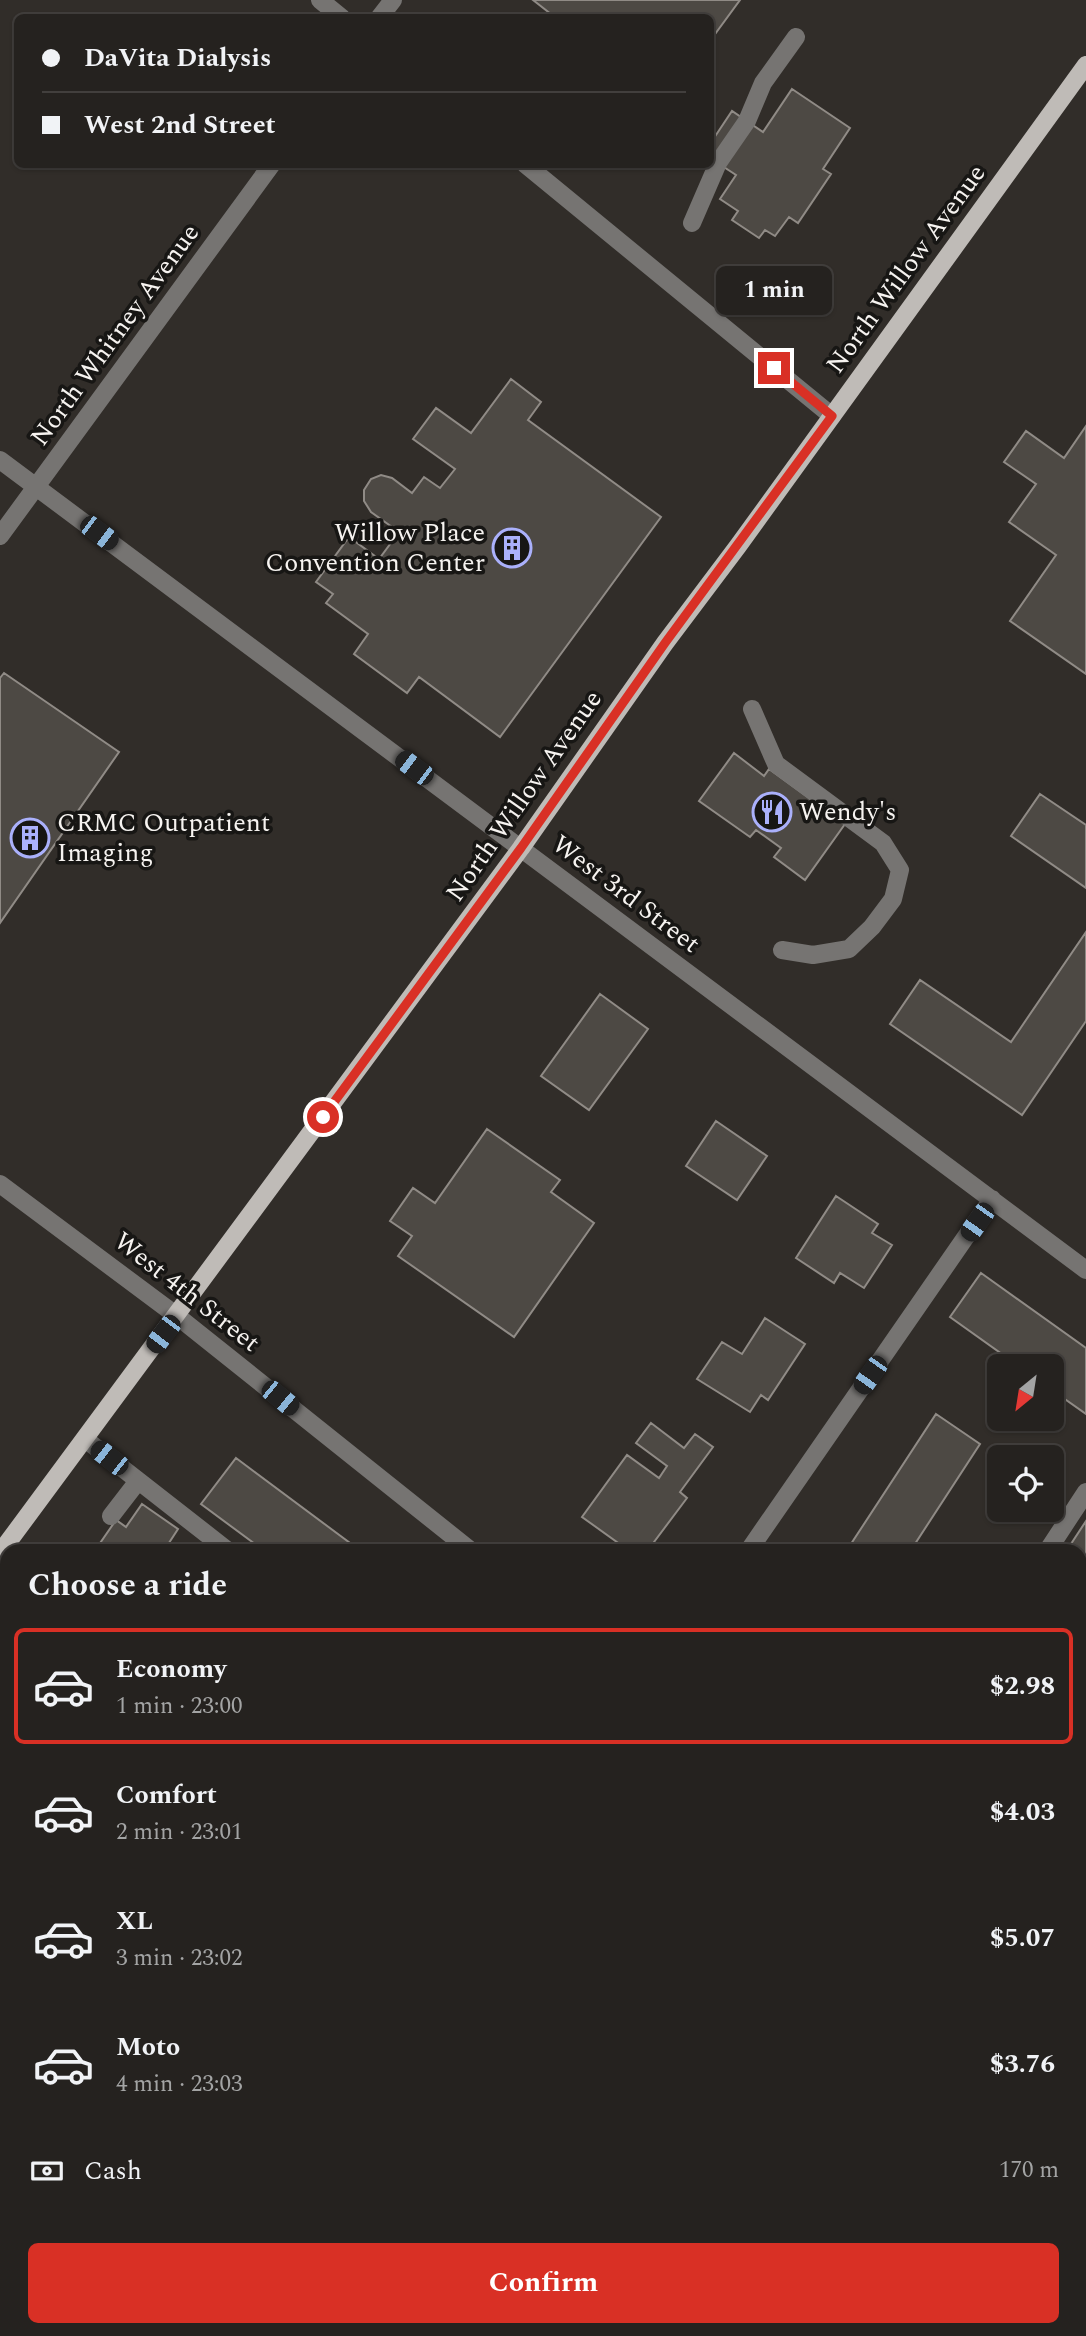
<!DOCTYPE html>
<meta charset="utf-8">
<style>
body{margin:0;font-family:Spectral,serif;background:#2d2a28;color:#f1f3f6;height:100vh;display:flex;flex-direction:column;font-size:26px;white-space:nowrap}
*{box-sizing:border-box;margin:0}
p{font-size:23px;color:#a3a4a4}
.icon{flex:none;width:38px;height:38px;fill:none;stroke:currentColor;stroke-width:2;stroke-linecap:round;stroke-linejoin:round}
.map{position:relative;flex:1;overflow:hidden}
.drawer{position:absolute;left:0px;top:1544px;width:1087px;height:793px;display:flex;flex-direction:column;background:#25221f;border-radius:21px 21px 0 0;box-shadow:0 2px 5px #0004,0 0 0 2px #423f3d}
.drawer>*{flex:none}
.top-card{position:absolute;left:14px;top:14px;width:700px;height:154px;border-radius:10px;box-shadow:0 2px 5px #0004,0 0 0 2px #423f3d;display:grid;align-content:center;height:154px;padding:0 28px;background:#25221f}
.needle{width:46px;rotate:210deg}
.buttons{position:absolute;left:987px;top:1354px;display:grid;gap:14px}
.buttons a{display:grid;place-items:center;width:77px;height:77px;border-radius:10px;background:#25221f;box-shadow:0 2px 5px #0004,0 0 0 2px #423f3d;font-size:35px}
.end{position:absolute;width:32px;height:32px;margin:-16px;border:9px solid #d93025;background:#fff;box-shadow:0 0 0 4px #fff}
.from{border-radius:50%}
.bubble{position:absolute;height:49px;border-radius:10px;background:#25221f;box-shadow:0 2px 5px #0004,0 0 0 2px #423f3d;font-size:23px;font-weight:700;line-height:49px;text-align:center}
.car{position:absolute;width:21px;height:42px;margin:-21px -10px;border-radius:9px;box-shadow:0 0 5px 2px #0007;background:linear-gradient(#222 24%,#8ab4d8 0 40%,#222 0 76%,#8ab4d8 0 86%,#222 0)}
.top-card b{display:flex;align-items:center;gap:24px;height:66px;font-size:26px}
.top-card b+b{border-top:2px solid #423f3d}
.top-card i{width:18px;height:18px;background:#f1f3f6}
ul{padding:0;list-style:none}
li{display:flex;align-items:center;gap:21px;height:116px;margin:0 14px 10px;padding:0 14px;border:4px solid transparent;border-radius:10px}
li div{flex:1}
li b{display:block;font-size:26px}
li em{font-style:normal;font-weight:700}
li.current{border-color:#d93025}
li>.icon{width:63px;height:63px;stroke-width:1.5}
h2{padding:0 28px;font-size:32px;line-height:84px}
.pay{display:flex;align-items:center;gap:18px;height:77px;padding:0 28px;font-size:26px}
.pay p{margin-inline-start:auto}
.primary-button{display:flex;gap:14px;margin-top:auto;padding:14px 28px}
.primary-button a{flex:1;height:80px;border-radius:10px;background:#d93025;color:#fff;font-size:28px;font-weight:700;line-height:80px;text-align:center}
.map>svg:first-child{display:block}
.building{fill:#4d4944;stroke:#908b86;stroke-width:2}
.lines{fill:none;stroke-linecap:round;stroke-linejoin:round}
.minor{stroke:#767472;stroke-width:18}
.major{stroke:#bfbbb7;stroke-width:18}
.route{stroke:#d93025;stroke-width:9}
.labels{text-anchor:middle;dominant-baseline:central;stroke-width:7;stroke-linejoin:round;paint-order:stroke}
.street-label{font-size:26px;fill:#f6f3f0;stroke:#171614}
.poi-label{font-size:26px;fill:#f6f3f0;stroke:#171614;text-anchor:start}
</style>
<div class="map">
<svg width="1086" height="2336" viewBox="0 0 1086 2336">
<rect width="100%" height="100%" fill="#312d29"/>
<path class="building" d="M533,0H740L710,41V18H556Z
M792,89L850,128L823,169L831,174L798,223L789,217L775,236L765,230L759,238L732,220L738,211L720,199L736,175L710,158V144L732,111L763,132Z
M511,379L541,402L528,420L661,517L500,737L419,677L407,693L354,654L368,634L326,603L333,594L316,582L349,537L379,559L399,532L371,512L364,501V490L371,479L381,475L392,478L412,493L424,477L440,488L455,469L413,439L436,408L471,433Z
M1086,426V674L1010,621L1056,555L1009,522L1036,484L1004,462L1026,431L1064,458Z
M4,673L119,752L0,923V678Z
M734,753L764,776L769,769L845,824L805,880L774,857L781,848L756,830L750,837L699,801Z
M1040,794L1086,825V888L1011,836Z
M1086,932V1021L1022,1115L890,1024L920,980L1011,1042Z
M600,994L648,1029L589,1110L541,1076Z
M716,1121L767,1156L737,1200L686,1166Z
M487,1129L560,1180L551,1192L594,1223L514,1337L398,1256L412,1236L390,1221L413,1188L435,1203Z
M836,1196L878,1224L872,1233L892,1245L864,1288L840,1273L834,1283L796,1258Z
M981,1273L1086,1348V1414L1052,1390V1367H1020L950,1317Z
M765,1318L805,1344L768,1400L761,1395L750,1412L697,1379L722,1342L742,1354Z
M936,1414L980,1444L911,1550H847Z
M651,1423L684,1448L695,1434L713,1447L680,1492L687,1498L648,1550H628L582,1517L627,1455L659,1478L667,1466L636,1443Z
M236,1458L350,1543L345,1550H263L201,1504Z
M142,1504L178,1529L167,1546L173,1550H99L96,1549L116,1520L126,1527Z
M1086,1521V1565L1080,1561V1550H1067Z
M1086,1680V1748L1080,1744V1721L1085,1713L1080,1709V1689Z
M7,1753V1840L0,1834V1762Z
M1080,2110L1086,2114V2139L1080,2148Z
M1080,2157L1086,2161V2177L1080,2186Z
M254,2329H299L309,2336H250Z
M872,2329H938L946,2335L867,2336Z"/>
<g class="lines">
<path class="minor" d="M320,0L342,18
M379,18L393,0
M525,164L832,416
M692,223L718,163L747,121L763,83L796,37
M0,460L1086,1270
M0,536L272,164
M752,709L776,764L883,843L900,870L893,899L872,927L849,949L813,955L782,950
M0,1184L177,1316L470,1550
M85,1439L227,1550
M111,1516L138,1481
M749,1550L992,1199
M1048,1550L1086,1492
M0,1690L7,1688
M1080,1922L1086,1912
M1080,2022L1086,2026
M0,2135L7,2125
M0,2271L7,2277
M77,2329L86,2336
M196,2336L201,2329
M797,2336L802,2329"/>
<path class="major" d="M0,1553L521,848L665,643L738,546L1086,65"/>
</g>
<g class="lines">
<path class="route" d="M323,1117L521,848L665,643L832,416L774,368"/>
</g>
<defs>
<symbol id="building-ring" viewBox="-11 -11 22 22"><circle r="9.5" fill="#171614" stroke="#aab0fb" stroke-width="1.5"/><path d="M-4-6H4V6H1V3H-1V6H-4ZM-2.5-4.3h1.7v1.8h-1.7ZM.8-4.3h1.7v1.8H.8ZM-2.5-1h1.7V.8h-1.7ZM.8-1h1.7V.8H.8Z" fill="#aab0fb"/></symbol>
<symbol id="restaurant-ring" viewBox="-11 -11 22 22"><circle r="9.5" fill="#171614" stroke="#aab0fb" stroke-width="1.5"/><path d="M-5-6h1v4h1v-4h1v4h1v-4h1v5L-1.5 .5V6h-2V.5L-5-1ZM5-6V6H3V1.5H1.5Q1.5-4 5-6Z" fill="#aab0fb"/></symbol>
</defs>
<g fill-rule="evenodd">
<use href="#building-ring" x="490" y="526" width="44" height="44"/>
<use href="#restaurant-ring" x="750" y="790" width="44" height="44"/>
<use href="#building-ring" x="8" y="816" width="44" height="44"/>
</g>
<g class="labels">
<g class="street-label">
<text transform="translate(906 269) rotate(-54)">North Willow Avenue</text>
<text transform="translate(115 335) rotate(-54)">North Whitney Avenue</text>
<text transform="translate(524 796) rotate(-55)">North Willow Avenue</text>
<text transform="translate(626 894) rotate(37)">West 3rd Street</text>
<text transform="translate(187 1292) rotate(38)">West 4th Street</text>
</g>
<g class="poi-label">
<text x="485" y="533" text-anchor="end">Willow Place<tspan x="485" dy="30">Convention Center</tspan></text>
<text x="799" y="812">Wendy's</text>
<text x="57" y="823">CRMC Outpatient<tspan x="57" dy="30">Imaging</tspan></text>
</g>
</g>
</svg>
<div class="buttons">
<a><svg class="needle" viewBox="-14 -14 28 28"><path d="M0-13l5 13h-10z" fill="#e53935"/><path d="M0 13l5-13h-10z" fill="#a3a4a4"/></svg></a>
<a><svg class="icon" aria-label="locate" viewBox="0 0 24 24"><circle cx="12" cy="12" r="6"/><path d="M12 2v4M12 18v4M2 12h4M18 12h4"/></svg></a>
</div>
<i class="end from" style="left:323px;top:1117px"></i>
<i class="end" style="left:774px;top:368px"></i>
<div class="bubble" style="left:716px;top:266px;width:116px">1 min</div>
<i class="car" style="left:99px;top:533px;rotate:127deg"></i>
<i class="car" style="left:414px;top:768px;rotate:307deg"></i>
<i class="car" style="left:977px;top:1222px;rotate:215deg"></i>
<i class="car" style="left:163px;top:1334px;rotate:217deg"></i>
<i class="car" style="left:870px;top:1375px;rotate:215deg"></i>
<i class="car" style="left:280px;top:1398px;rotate:129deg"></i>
<i class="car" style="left:109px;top:1458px;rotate:308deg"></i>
<div class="top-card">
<b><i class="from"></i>DaVita Dialysis</b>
<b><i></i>West 2nd Street</b>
</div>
<section class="drawer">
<h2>Choose a ride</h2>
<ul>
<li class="current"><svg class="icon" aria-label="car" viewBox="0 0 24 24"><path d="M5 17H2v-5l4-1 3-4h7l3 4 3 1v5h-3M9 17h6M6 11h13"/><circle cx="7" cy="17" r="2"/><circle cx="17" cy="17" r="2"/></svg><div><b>Economy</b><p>1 min · 23:00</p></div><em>$2.98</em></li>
<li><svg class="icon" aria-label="car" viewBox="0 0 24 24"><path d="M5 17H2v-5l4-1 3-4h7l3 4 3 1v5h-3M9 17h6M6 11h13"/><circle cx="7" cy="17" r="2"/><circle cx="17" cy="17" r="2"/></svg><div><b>Comfort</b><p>2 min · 23:01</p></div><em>$4.03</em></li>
<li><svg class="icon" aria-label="car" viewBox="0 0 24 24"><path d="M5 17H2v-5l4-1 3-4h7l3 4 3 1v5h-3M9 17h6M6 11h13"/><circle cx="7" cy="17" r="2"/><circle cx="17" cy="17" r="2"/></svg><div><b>XL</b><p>3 min · 23:02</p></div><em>$5.07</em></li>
<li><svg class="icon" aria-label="car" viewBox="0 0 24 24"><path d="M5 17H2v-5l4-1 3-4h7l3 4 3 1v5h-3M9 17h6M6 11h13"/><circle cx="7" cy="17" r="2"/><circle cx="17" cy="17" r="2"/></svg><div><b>Moto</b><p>4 min · 23:03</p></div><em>$3.76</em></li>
</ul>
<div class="pay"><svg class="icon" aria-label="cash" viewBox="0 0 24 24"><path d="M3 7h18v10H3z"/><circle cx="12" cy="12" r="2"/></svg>Cash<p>170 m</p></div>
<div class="primary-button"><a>Confirm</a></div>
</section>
</div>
